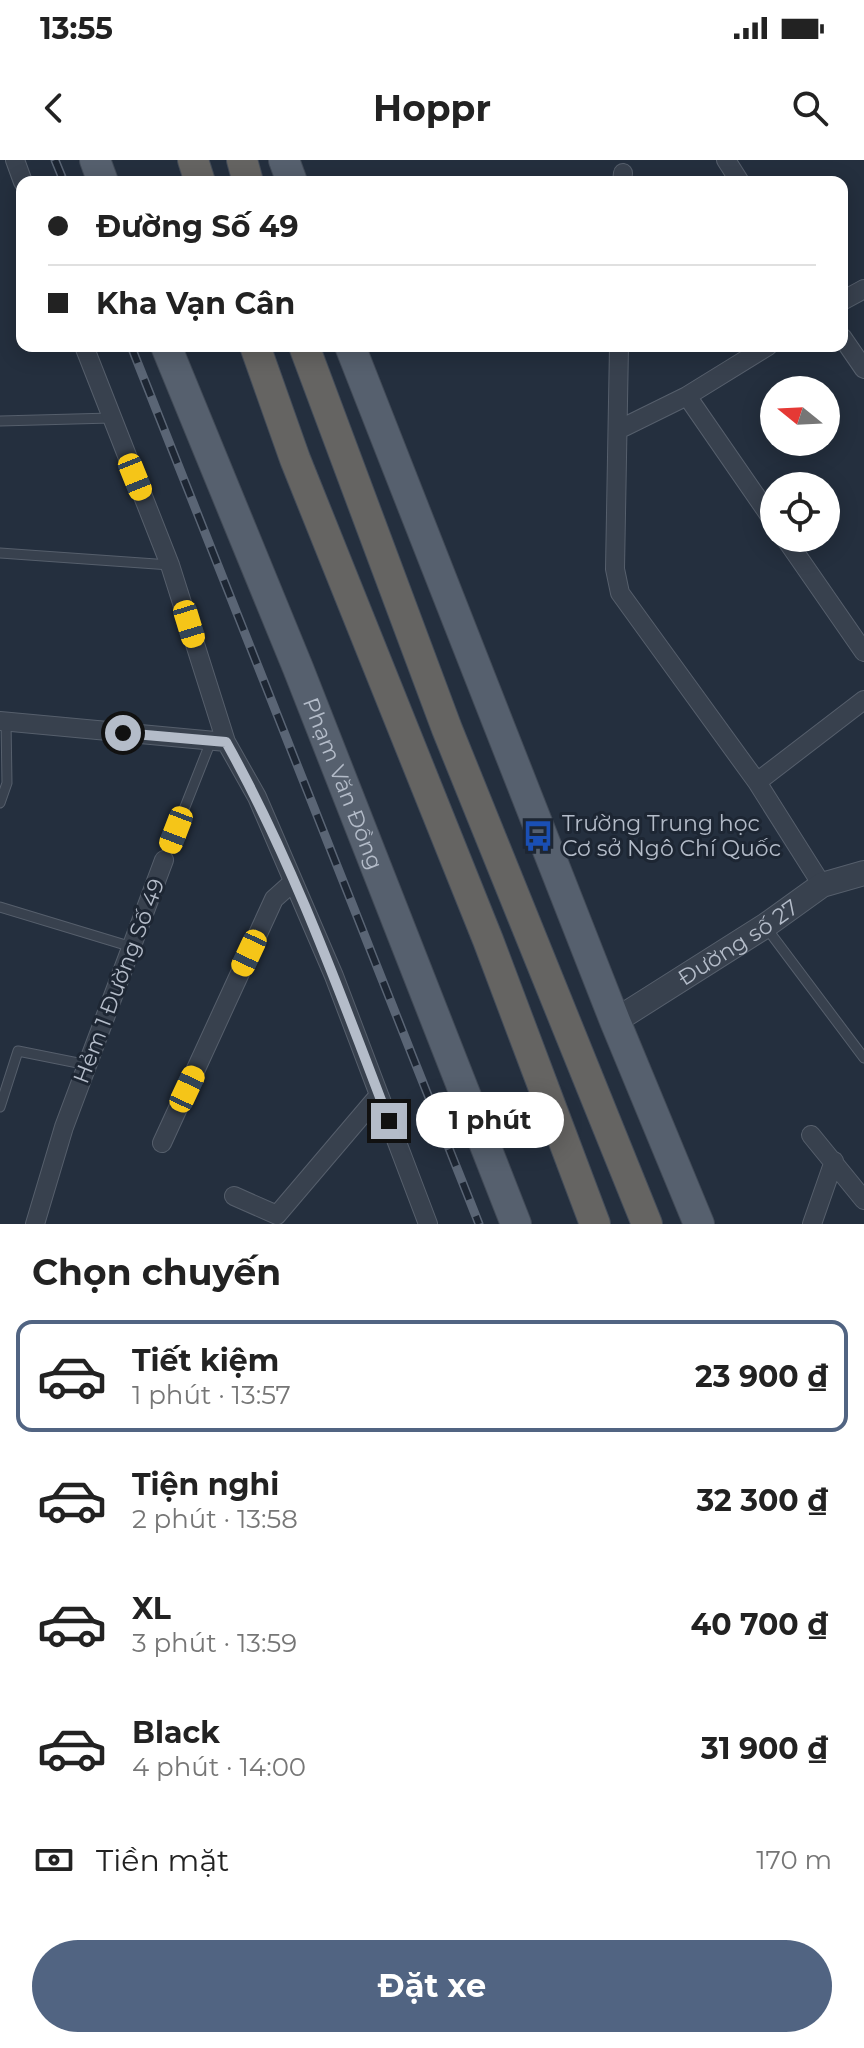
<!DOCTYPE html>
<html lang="vi">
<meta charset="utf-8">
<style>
body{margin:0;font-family:Montserrat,sans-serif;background:#f6f6f6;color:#222;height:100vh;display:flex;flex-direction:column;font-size:30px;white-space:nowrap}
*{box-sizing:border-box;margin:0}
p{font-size:26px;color:#767676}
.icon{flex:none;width:44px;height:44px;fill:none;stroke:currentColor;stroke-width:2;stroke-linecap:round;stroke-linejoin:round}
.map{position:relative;height:1064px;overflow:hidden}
.side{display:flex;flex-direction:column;background:#fff;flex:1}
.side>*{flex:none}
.banner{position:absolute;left:16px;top:16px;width:832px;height:176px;border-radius:16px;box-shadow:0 4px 20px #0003;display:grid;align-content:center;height:176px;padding:0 32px;background:#fff}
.needle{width:52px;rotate:288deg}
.controls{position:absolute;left:760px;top:216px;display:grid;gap:16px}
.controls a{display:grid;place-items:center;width:80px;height:80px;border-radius:50%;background:#fff;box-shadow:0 4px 20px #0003;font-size:40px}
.end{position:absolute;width:36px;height:36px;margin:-18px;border:10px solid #b4bcc9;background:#111;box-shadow:0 0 0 4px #111}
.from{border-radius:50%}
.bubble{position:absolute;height:56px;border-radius:28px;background:#fff;box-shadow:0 4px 20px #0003;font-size:26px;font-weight:700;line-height:56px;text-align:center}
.car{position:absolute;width:24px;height:48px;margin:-24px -12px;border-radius:10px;box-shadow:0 0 6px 2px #0007;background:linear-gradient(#f5c518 24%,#345 0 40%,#f5c518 0 76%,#345 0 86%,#f5c518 0)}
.banner b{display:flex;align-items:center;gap:28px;height:76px;font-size:30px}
.banner b+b{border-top:2px solid #e0e0e0}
.banner i{width:20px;height:20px;background:#222}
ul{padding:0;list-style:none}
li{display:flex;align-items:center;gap:24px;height:112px;margin:0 16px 12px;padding:0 16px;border:4px solid transparent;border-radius:16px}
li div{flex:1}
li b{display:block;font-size:30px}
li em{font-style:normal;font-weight:700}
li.active{border-color:#516482}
li>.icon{width:72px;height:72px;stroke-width:1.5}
h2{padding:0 32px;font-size:36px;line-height:96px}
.pay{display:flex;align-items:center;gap:20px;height:88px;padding:0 32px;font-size:30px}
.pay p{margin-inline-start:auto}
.primary-button{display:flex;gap:16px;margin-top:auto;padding:16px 32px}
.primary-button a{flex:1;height:92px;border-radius:48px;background:#516482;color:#fff;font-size:32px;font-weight:700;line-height:92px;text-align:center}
.status{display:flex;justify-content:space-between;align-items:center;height:56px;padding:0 40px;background:#fff;direction:ltr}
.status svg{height:22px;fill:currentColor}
header{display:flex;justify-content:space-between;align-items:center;height:104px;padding:0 32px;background:#fff;font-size:36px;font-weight:700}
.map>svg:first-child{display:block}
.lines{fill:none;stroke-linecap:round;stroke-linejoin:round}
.service-casing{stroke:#565f6c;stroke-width:11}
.minor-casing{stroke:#565f6c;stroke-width:20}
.tertiary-casing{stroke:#565f6c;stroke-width:26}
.primary-casing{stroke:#414a57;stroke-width:32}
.trunk-casing{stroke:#434c59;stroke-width:32}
.service{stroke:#38414e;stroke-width:9}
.minor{stroke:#38414e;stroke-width:18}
.tertiary{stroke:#38414e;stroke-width:24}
.primary{stroke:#56606e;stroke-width:30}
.trunk{stroke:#656462;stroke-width:30}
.rail-casing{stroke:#5a6575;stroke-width:9}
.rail{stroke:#1d2633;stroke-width:6;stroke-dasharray:18;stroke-linecap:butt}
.route{stroke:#b4bcc9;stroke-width:10}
.labels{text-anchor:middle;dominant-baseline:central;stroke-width:6;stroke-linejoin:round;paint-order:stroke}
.street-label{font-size:22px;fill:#b4bcc9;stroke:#1d2633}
.poi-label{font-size:22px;fill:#b4bcc9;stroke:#1d2633;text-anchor:start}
</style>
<div class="status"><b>13:55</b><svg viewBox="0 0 49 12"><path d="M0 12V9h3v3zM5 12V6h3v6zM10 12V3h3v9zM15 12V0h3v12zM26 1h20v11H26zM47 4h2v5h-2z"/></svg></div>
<header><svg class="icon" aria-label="back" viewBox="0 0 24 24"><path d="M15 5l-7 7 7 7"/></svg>Hoppr<svg class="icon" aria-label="search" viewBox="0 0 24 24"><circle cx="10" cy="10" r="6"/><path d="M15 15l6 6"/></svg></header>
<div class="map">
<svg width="864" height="1064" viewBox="0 0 864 1064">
<rect width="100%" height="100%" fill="#242f3e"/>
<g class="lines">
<defs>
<path id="service" d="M0,261L111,258
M0,393L170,405
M0,643L7,623L6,561
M164,700L211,581
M0,747L132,787
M765,766L864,898
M0,947L18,891L88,905"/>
<path id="minor" d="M15,0L23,22
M726,0L740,22
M622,22L623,13
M842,141L864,129
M842,177L864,209
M84,186L170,405L226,582L257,637L334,816L428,1064
M619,186L615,409L620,433L757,622L822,725
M687,236L774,362
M618,270L687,236L768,186
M785,378L864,492
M0,561L226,582
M757,622L864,540
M811,975L864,1040
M162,983L274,739L293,722
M234,1036L277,1055L379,935
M35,1064L64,967L164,700
M812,1064L834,1001"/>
<g id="tertiary">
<path id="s1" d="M615,861L765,766L822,725L864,713"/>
</g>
<g id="primary">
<path d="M95,0L103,22"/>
<path d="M284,0L292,22"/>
<path id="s2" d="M166,186L298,508L516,1064"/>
<path d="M350,186L615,861L699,1064"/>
</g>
<path id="trunk" d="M193,0L200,22
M242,0L248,22
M255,186L295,299L488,780L595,1064
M304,186L447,569L647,1064"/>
</defs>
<use href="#service" class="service-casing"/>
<use href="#minor" class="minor-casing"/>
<use href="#tertiary" class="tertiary-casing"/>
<use href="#primary" class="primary-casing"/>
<use href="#trunk" class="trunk-casing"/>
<use href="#service" class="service"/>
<use href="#minor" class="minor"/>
<use href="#tertiary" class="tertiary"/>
<use href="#primary" class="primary"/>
<use href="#trunk" class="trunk"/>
<defs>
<path id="rail" d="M55,0L64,22
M131,186L479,1064"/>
</defs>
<use href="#rail" class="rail-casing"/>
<use href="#rail" class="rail"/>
</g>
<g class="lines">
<path class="route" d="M123,573L226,582C293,702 340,833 389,961"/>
</g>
<defs>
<symbol id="bus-bare" viewBox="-9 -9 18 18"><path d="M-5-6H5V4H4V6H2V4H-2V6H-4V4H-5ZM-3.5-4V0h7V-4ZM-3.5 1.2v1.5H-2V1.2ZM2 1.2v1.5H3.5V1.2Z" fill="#1a4fb4" stroke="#1d2633" stroke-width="2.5" paint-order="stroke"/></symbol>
</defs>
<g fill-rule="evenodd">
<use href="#bus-bare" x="516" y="654" width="44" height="44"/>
</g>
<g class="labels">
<g class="street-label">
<text stroke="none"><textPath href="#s2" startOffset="472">Phạm Văn Đồng</textPath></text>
<text stroke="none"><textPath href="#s1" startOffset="146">Đường số 27</textPath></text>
<text transform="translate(119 821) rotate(-69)">Hẻm 1 Đường Số 49</text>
</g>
<g class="poi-label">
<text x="562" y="663">Trường Trung học<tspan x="562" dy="25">Cơ sở Ngô Chí Quốc</tspan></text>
</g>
</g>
</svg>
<div class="controls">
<a><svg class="needle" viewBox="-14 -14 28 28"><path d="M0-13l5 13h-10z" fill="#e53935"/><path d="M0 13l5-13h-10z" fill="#767676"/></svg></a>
<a><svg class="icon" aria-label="locate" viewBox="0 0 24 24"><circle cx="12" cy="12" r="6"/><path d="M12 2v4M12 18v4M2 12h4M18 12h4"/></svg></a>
</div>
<i class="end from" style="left:123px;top:573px"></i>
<i class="end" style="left:389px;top:961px"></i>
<div class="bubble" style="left:416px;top:932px;width:148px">1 phút</div>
<i class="car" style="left:135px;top:317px;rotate:158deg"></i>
<i class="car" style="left:189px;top:464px;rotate:163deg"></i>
<i class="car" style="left:176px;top:670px;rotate:201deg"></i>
<i class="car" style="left:249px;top:793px;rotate:205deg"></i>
<i class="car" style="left:187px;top:929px;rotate:25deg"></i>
<div class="banner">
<b><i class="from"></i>Đường Số 49</b>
<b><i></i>Kha Vạn Cân</b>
</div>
</div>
<section class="side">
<h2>Chọn chuyến</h2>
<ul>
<li class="active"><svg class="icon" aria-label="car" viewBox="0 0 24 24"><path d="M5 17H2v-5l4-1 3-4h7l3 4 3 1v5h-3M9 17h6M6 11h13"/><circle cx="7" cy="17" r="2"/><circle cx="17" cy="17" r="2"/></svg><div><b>Tiết kiệm</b><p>1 phút · 13:57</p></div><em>23 900 ₫</em></li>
<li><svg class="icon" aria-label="car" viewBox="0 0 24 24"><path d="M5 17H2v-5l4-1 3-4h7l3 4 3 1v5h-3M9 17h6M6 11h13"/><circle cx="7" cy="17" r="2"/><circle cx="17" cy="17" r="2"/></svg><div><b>Tiện nghi</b><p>2 phút · 13:58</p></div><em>32 300 ₫</em></li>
<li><svg class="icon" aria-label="car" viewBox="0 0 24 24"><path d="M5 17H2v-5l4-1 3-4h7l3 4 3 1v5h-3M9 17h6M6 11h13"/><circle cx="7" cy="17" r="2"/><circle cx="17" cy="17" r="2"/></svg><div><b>XL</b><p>3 phút · 13:59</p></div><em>40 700 ₫</em></li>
<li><svg class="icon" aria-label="car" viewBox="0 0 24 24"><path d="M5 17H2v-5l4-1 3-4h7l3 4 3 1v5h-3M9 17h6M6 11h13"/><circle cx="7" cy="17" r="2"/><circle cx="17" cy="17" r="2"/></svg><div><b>Black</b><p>4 phút · 14:00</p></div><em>31 900 ₫</em></li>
</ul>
<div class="pay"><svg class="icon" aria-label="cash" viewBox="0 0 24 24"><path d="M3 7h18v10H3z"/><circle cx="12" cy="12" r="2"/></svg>Tiền mặt<p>170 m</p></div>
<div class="primary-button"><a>Đặt xe</a></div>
</section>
